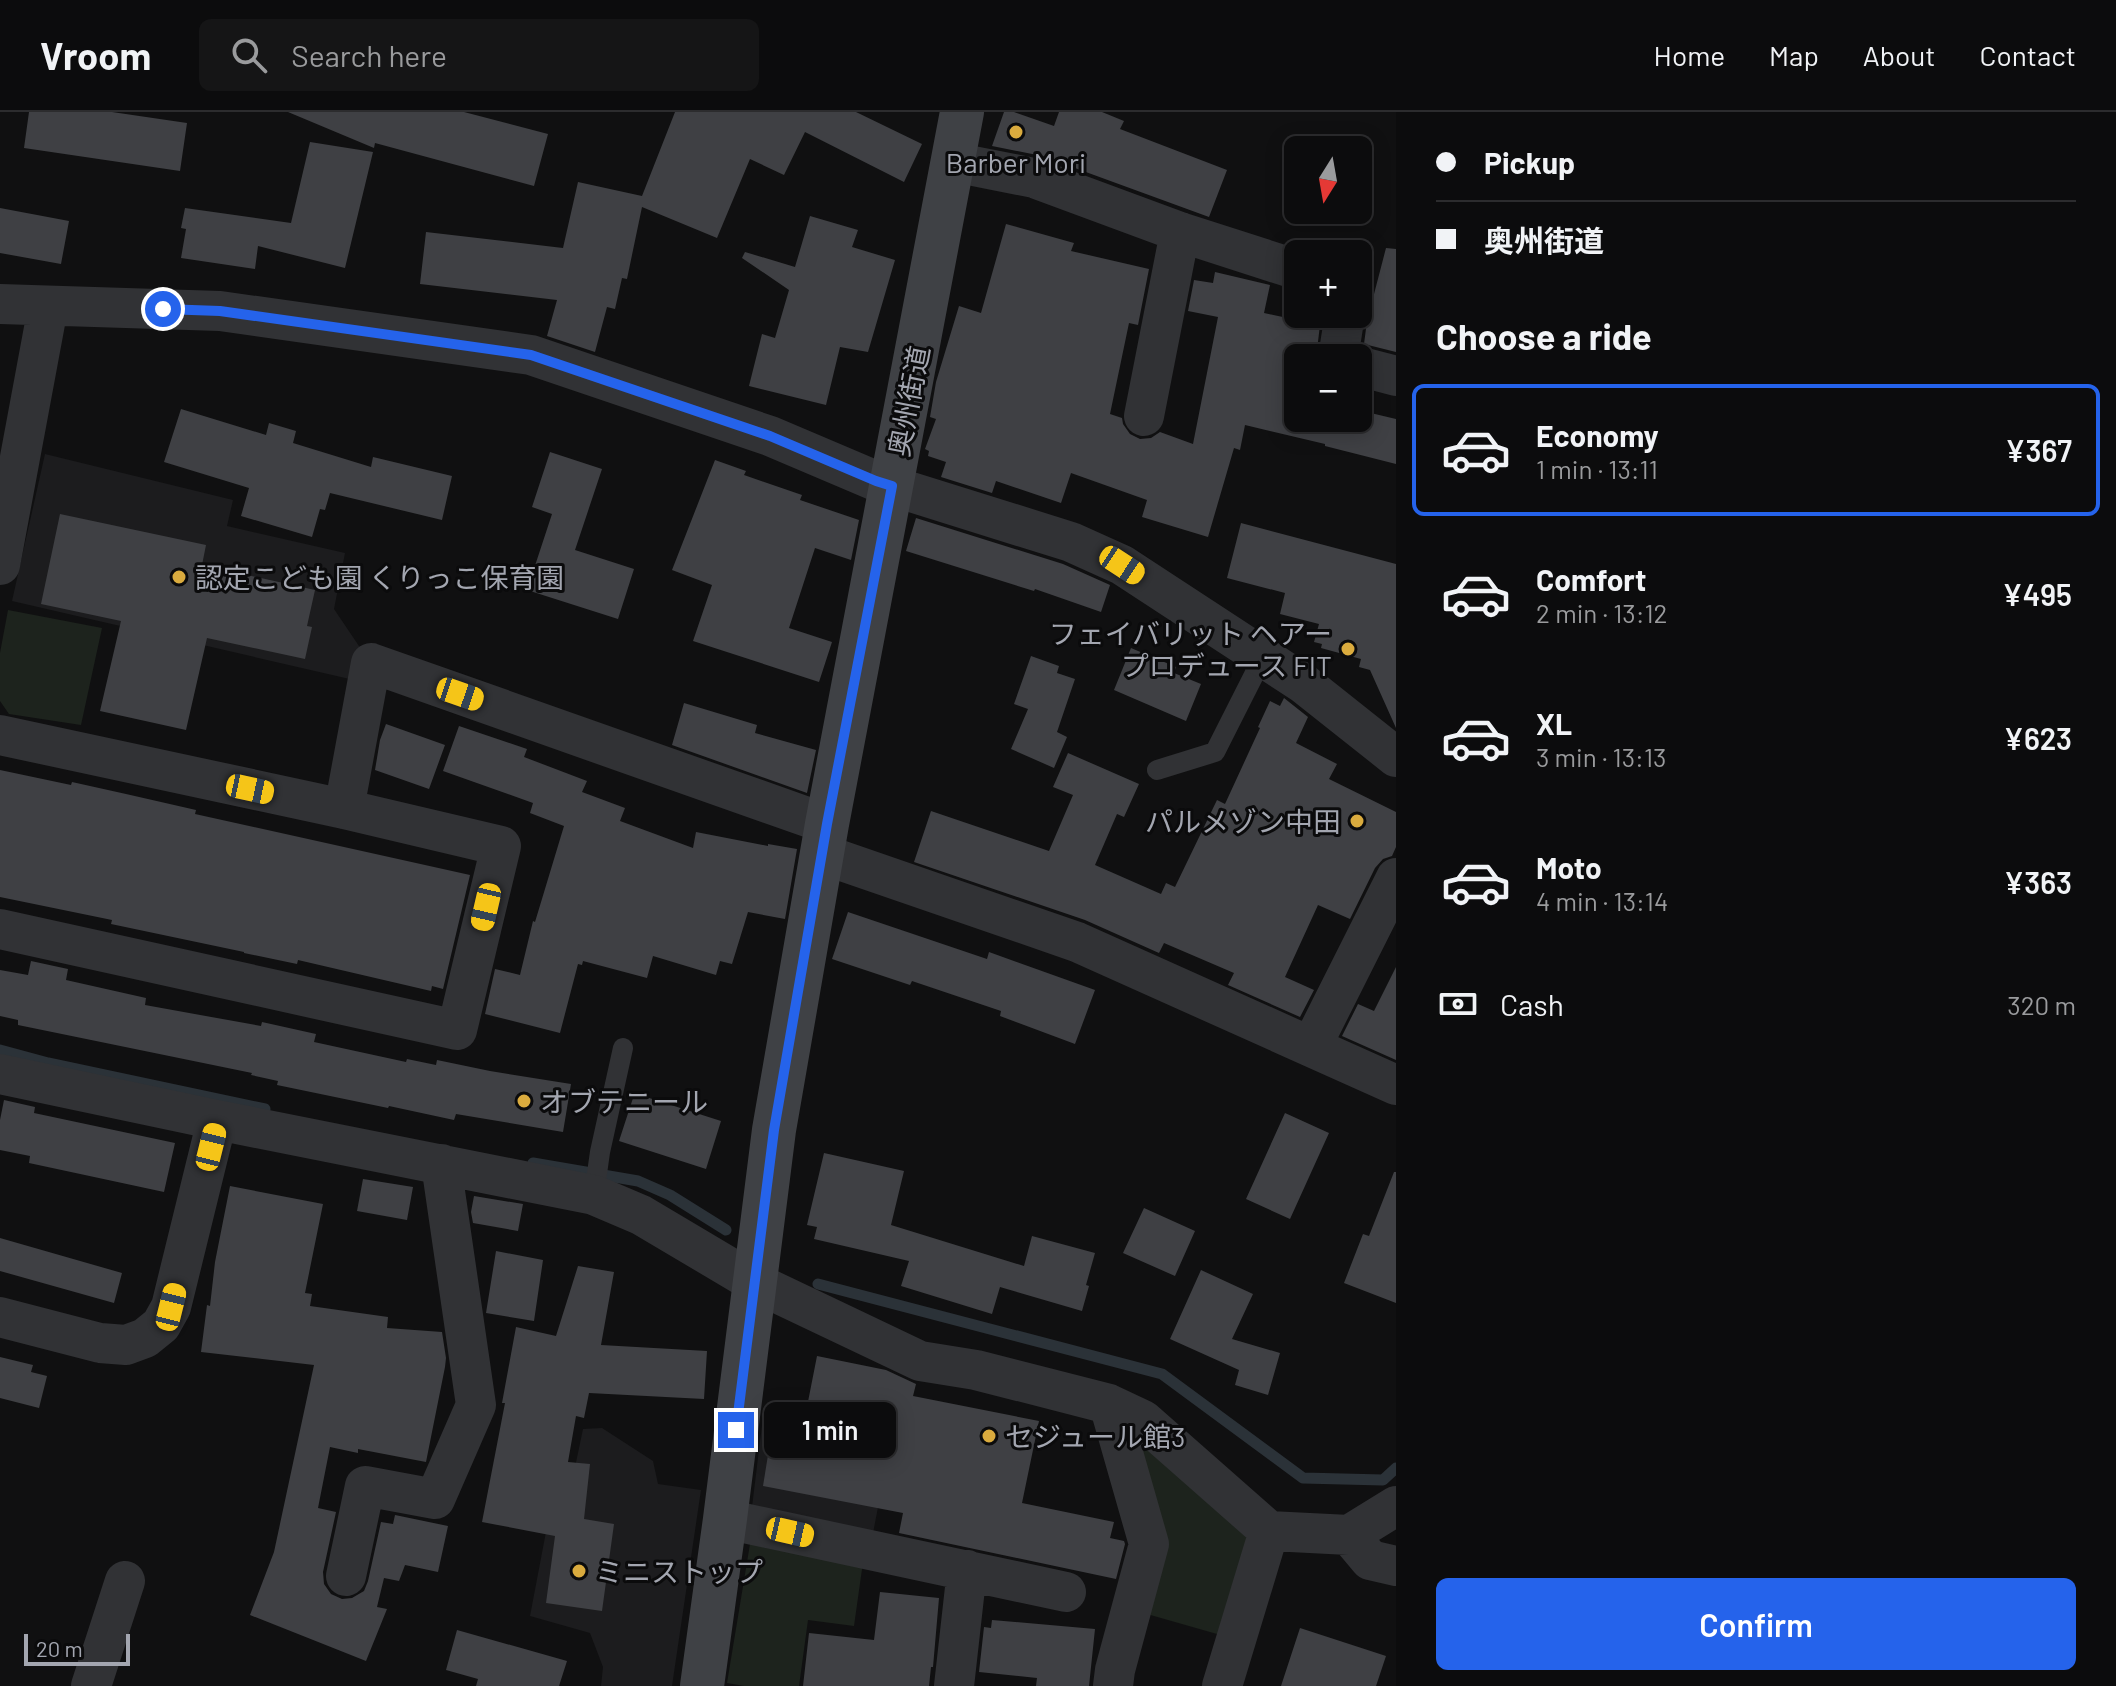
<!DOCTYPE html>
<meta charset="utf-8">
<style>
body{margin:0;font-family:Barlow,"Noto Sans JP",sans-serif;background:#151516;color:#f1f3f6;height:100vh;display:flex;flex-direction:column;font-size:30px;white-space:nowrap}
*{box-sizing:border-box;margin:0}
p{font-size:26px;color:#9a9b9d}
.icon{flex:none;width:44px;height:44px;fill:none;stroke:currentColor;stroke-width:2;stroke-linecap:round;stroke-linejoin:round}
.map{position:relative;flex:1;overflow:hidden}
.sheet{display:flex;flex-direction:column;background:#0c0c0d;width:720px}
.sheet>*{flex:none}
.banner{display:grid;align-content:center;height:176px;padding:0 40px;background:#0c0c0d}
.needle{width:52px;rotate:191deg}
.tools{position:absolute;left:1284px;top:24px;display:grid;gap:16px}
.tools a{display:grid;place-items:center;width:88px;height:88px;border-radius:12px;background:#0c0c0d;box-shadow:0 4px 20px #0003,0 0 0 2px #2c2c2e;font-size:40px}
.scale{position:absolute;left:24px;bottom:20px;width:106px;box-sizing:border-box;padding-left:8px;border:4px solid #a3a6b0;border-top:0;font-size:22px;line-height:28px;white-space:nowrap;color:#a3a6b0;-webkit-text-stroke:6px #0b0b0c;paint-order:stroke}
.end{position:absolute;width:36px;height:36px;margin:-18px;border:10px solid #2563eb;background:#fff;box-shadow:0 0 0 4px #fff}
.from{border-radius:50%}
.bubble{position:absolute;height:56px;border-radius:12px;background:#0c0c0d;box-shadow:0 4px 20px #0003,0 0 0 2px #2c2c2e;font-size:26px;font-weight:600;line-height:56px;text-align:center}
.car{position:absolute;width:24px;height:48px;margin:-24px -12px;border-radius:10px;box-shadow:0 0 6px 2px #0007;background:linear-gradient(#f5c518 24%,#345 0 40%,#f5c518 0 76%,#345 0 86%,#f5c518 0)}
.banner b{display:flex;align-items:center;gap:28px;height:76px;font-size:30px}
.banner b+b{border-top:2px solid #2c2c2e}
.banner i{width:20px;height:20px;background:#f1f3f6}
ul{padding:0;list-style:none}
li{display:flex;align-items:center;gap:24px;height:132px;margin:0 16px 12px;padding:0 24px;border:4px solid transparent;border-radius:12px}
li div{flex:1}
li b{display:block;font-size:30px}
li em{font-style:normal;font-weight:600}
li.selected{border-color:#2563eb}
li>.icon{width:72px;height:72px;stroke-width:1.5}
h2{padding:0 40px;font-size:36px;line-height:96px}
.pay{display:flex;align-items:center;gap:20px;height:88px;padding:0 40px;font-size:30px}
.pay p{margin-inline-start:auto}
.cta{display:flex;gap:16px;margin-top:auto;padding:16px 40px}
.cta a{flex:1;height:92px;border-radius:12px;background:#2563eb;color:#fff;font-size:32px;font-weight:600;line-height:92px;text-align:center}
header{display:flex;align-items:center;gap:48px;box-sizing:border-box;height:112px;padding:0 40px;background:#0c0c0d;border-bottom:2px solid #2c2c2e}
header strong{font-size:38px}
nav{display:flex;gap:44px;margin-inline-start:auto;font-size:28px}
.search{width:560px;height:72px;background:#151516;display:flex;align-items:center;gap:20px;box-sizing:border-box;padding:0 28px;border-radius:12px;color:#9a9b9d;font-size:30px}
main{display:flex;flex:1;min-height:0}
.map>svg:first-child{display:block}
.built{fill:#1c1c1e}
.green{fill:#1d231d}
.lines{fill:none;stroke-linecap:round;stroke-linejoin:round}
.stream{stroke:#2b3238;stroke-width:11}
.building{fill:#3f4044}
.service{stroke:#313235;stroke-width:20}
.minor{stroke:#313235;stroke-width:40}
.secondary{stroke:#3f4145;stroke-width:44}
.route{stroke:#2563eb;stroke-width:10}
.poi-dot{fill:#daab3e;stroke:#0b0b0c;stroke-width:3}
.labels{text-anchor:middle;dominant-baseline:central;stroke-width:6;stroke-linejoin:round;paint-order:stroke}
.poi-label{font-size:28px;fill:#a3a6b0;stroke:#0b0b0c;text-anchor:start}
.street-label{font-size:28px;fill:#a3a6b0;stroke:#0b0b0c}
</style>
<header>
<strong>Vroom</strong>
<div class="search"><svg class="icon" aria-label="search" viewBox="0 0 24 24"><circle cx="10" cy="10" r="6"/><path d="M15 15l6 6"/></svg>Search here</div>
<nav><a>Home</a><a>Map</a><a>About</a><a>Contact</a></nav>
</header>
<main>
<div class="map">
<svg width="1396" height="1574" viewBox="0 0 1396 1574">
<rect width="100%" height="100%" fill="#101011"/>
<path class="built" d="M45,342L233,388L227,414L345,441L334,497L361,537L354,568L12,489Z
M763,1305L890,1334L873,1421L752,1395Z
M602,1316L653,1349L658,1372L701,1378L672,1574H601L603,1555L590,1521L530,1504L553,1383L569,1384L583,1317Z"/>
<path class="green" d="M8,498L102,516L81,613L9,602L0,589V541Z
M1135,1313L1254,1416L1224,1524L1147,1502Z
M751,1426L863,1450L854,1514L808,1508L799,1574H744L727,1571Z"/>
<g class="lines">
<path class="stream" d="M0,938L48,951L265,997
M533,1051L638,1069L670,1083L726,1118
M818,1172L1162,1262L1303,1366L1383,1368L1396,1356"/>
</g>
<path class="building" d="M29,0H112L187,11L180,59L24,36Z
M288,0H464L548,22L534,74L375,31L374,36Z
M675,0H856L922,32L904,70L805,20L784,63L750,47L717,126L642,95L627,167L622,166L615,197L607,195L595,240L547,224L557,188L420,172L426,120L563,136L578,70L642,84Z
M1004,0H1014L1054,14L1059,0H1102L1124,9L1120,17L1227,58L1209,105L1042,44L992,34Z
M310,30L373,40L345,156L258,134L255,157L181,146L186,117L181,116L185,96L291,111Z
M0,96L69,109L61,152L0,141Z
M810,104L858,118L852,135L895,148L868,240L840,235L826,293L749,274L762,222L775,226L789,178L742,146L745,140L795,155Z
M1006,112L1074,131L1071,139L1149,157L1138,213L1129,211L1110,302L1122,306L1123,312L1130,322L1140,327L1151,326L1160,320L1193,332L1218,205L1188,199L1194,168L1213,171L1215,160L1270,173L1264,201L1320,213L1316,246H1298V306H1358V298L1396,307V352L1325,334V332L1245,313L1240,338L1234,336L1208,425L1142,405L1147,388L1071,361L1061,391L996,369L992,381L941,365L946,350L928,344L929,339L925,337L936,307L930,305L936,270L959,194L981,201Z
M1386,136L1396,137V240L1364,232L1367,209Z
M181,297L266,323L269,311L296,319L293,331L371,355L373,345L452,364L442,408L330,381L325,398L320,397L312,425L241,404L249,376L164,350Z
M550,340L602,357L575,438L634,457L618,507L527,478L552,402L532,395Z
M715,348L746,359L744,363L802,383L800,388L859,408L851,448L815,436L789,516L832,530L819,570L693,529L712,473L672,458Z
M60,402L206,433L202,453L315,478L307,514L312,515L305,547L207,526L186,618L100,599L121,509L41,492Z
M916,406L1063,452L1110,473L1101,500L1035,477L1034,479L906,439Z
M1241,411L1396,452V616L1370,558L1359,555L1361,547L1321,536L1322,532L1314,530L1319,512L1280,502L1285,481L1227,466Z
M1131,536L1176,555L1174,561L1201,572L1186,609L1114,578Z
M1031,544L1059,554L1057,561L1075,567L1057,620L1067,625L1054,656L1011,637L1028,597L1014,592Z
M1284,586L1308,605L1296,631L1337,652L1329,667L1396,700V735L1392,744L1383,747L1375,756L1350,807L1318,793L1285,865L1314,878L1300,905L1228,873L1234,861L1164,831L1159,841L1085,808L914,750L931,699L1049,739L1073,683L1053,675L1068,641L1139,672L1124,705L1117,702L1095,753L1161,782L1166,771L1175,775L1217,688L1225,692L1260,616L1258,615L1270,589L1280,594Z
M684,591L757,613L755,621L816,638L807,681L672,633Z
M386,612L445,633L429,677L375,658L380,628Z
M459,614L527,637L524,645L587,669L582,680L625,696L620,709L693,736L696,720L768,734V732L797,737L785,807L748,800L732,852L720,849L716,863L653,844L647,866L583,849L582,853L578,852L560,921L485,902L495,857L520,863L533,809L535,810L564,714L530,701L533,691L443,659Z
M0,658L71,673L72,670L126,682L196,698L195,702L470,763L443,877L432,874L431,879L298,848L297,852L244,841V840L111,812L112,808L0,785Z
M848,800L987,847L989,840L1095,878L1075,932L1000,904L1001,899L912,869L910,873L832,847Z
M31,849L68,857L66,868L146,886L145,893L261,914L262,910L316,922L314,930L406,950L407,947L436,953L437,948L490,959L571,972L563,1020L456,1002L454,1008L389,994L388,996L277,973L278,969L251,963L252,961L18,913V908L0,904V858L28,863Z
M1396,855V948L1342,924L1358,892L1374,899Z
M634,983L646,985L721,1009L706,1057L619,1029Z
M4,988L35,995L34,1001L175,1031L164,1080L29,1051L30,1044L0,1038V1008Z
M1285,1001L1329,1021L1290,1107L1246,1087Z
M824,1041L904,1059L891,1113L1024,1154L1032,1124L1095,1141L1086,1173L1089,1174L1082,1199L1000,1175L992,1202L901,1174L909,1149L814,1127L817,1115L807,1113Z
M1394,1060H1396V1191L1344,1171L1363,1122L1369,1124Z
M363,1067L413,1075L407,1108L357,1099Z
M230,1074L323,1092L305,1181L312,1182L310,1194L388,1205L387,1216L442,1220L446,1246L445,1255L426,1350L358,1337V1341L330,1335L318,1396L336,1400L323,1460L324,1472L331,1482L342,1487L352,1486L364,1479L368,1469L381,1410L393,1412L395,1403L448,1414L438,1460L405,1453L399,1469L384,1466L377,1495L387,1497L366,1549L250,1503L274,1440L314,1253L201,1240L207,1193L210,1194L215,1150Z
M474,1084L523,1092L518,1119L473,1111L471,1100Z
M1144,1096L1195,1119L1175,1164L1123,1141Z
M0,1126L122,1161L114,1191L0,1159Z
M496,1139L543,1148L534,1209L486,1201Z
M578,1154L614,1160L601,1233L707,1239L704,1287L589,1281L584,1306L576,1304L568,1350L590,1352L584,1407L614,1412L602,1499L546,1491L555,1424L482,1410L505,1291H502L516,1215L556,1224Z
M1201,1158L1253,1182L1232,1227L1280,1241L1268,1283L1235,1273L1239,1258L1170,1227Z
M817,1244L886,1258L916,1272L913,1284L1039,1309L1022,1391L1114,1410L1110,1426L1124,1429L1125,1432L1116,1467L899,1421L903,1401L763,1374L768,1343L779,1345L785,1312L803,1315Z
M0,1245L33,1253L31,1260L47,1264L39,1296L0,1286Z
M880,1480L939,1486L933,1555H931L929,1574H803L809,1521L874,1528Z
M992,1508L1095,1517L1089,1574H1036L1037,1566L979,1560L984,1515L991,1516Z
M1300,1516L1386,1544L1376,1574H1281Z
M457,1518L567,1549L559,1574H476L478,1567L446,1558Z"/>
<g class="lines">
<path class="service" d="M1157,658L1215,640L1263,545
M594,1083L600,1040L623,936"/>
<path class="minor" d="M953,50L1034,66L1180,120L1298,158
M0,192L220,199L531,243L770,324L876,369L1071,430L1122,453L1304,572L1396,645
M1338,246L1345,202
M1358,254L1396,264
M1144,304L1180,120
M0,453L48,195
M0,623L344,697L501,734L457,918L0,817
M344,697L371,551L827,712
M822,742L1077,830L1396,973
M1311,935L1396,766
M0,962L217,1008L594,1083L641,1103L754,1170L920,1249L976,1258L1109,1292L1143,1308L1269,1419L1349,1423L1396,1394
M0,1205L100,1231L126,1233L145,1226L161,1213L171,1195L217,1008
M1109,1292L1149,1432L1115,1558L1113,1574
M725,1407L1066,1480
M1349,1423L1370,1448L1396,1454
M346,1464L365,1374L435,1387L476,1293L441,1052
M91,1574L125,1469
M954,1574L967,1458
M1222,1574L1269,1419"/>
<path class="secondary" d="M702,1574L725,1407L774,1018L827,712L962,0"/>
</g>
<g class="lines">
<path class="route" d="M163,197L220,199L531,243L770,324L876,369L892,374L827,712L774,1018L736,1318"/>
</g>
<g class="poi-dot">
<circle cx="1016" cy="20" r="8"/>
<circle cx="179" cy="465" r="8"/>
<circle cx="1348" cy="537" r="8"/>
<circle cx="1357" cy="709" r="8"/>
<circle cx="524" cy="989" r="8"/>
<circle cx="989" cy="1324" r="8"/>
<circle cx="579" cy="1459" r="8"/>
</g>
<g class="labels">
<g class="poi-label">
<text x="1016" y="50" text-anchor="middle">Barber Mori</text>
<text x="195" y="465">認定こども園 くりっこ保育園</text>
<text x="1332" y="521" text-anchor="end">フェイバリット ヘアー<tspan x="1332" dy="32">プロデュース FIT</tspan></text>
<text x="1341" y="709" text-anchor="end">パルメゾン中田</text>
<text x="540" y="989">オブテニール</text>
<text x="1005" y="1324">セジュール館3</text>
<text x="595" y="1459">ミニストップ</text>
</g>
<g class="street-label">
<text transform="translate(908 289) rotate(-79)">奥州街道</text>
</g>
</g>
</svg>
<div class="tools">
<a><svg class="needle" viewBox="-14 -14 28 28"><path d="M0-13l5 13h-10z" fill="#e53935"/><path d="M0 13l5-13h-10z" fill="#9a9b9d"/></svg></a>
<a>+</a>
<a>−</a>
</div>
<div class="scale">20 m</div>
<i class="end from" style="left:163px;top:197px"></i>
<i class="end" style="left:736px;top:1318px"></i>
<div class="bubble" style="left:764px;top:1290px;width:132px">1 min</div>
<i class="car" style="left:1122px;top:453px;rotate:123deg"></i>
<i class="car" style="left:460px;top:582px;rotate:109deg"></i>
<i class="car" style="left:250px;top:677px;rotate:102deg"></i>
<i class="car" style="left:486px;top:795px;rotate:193deg"></i>
<i class="car" style="left:211px;top:1035px;rotate:14deg"></i>
<i class="car" style="left:171px;top:1195px;rotate:14deg"></i>
<i class="car" style="left:790px;top:1420px;rotate:103deg"></i>
</div>
<section class="sheet">
<div class="banner">
<b><i class="from"></i>Pickup</b>
<b><i></i>奥州街道</b>
</div>
<h2>Choose a ride</h2>
<ul>
<li class="selected"><svg class="icon" aria-label="car" viewBox="0 0 24 24"><path d="M5 17H2v-5l4-1 3-4h7l3 4 3 1v5h-3M9 17h6M6 11h13"/><circle cx="7" cy="17" r="2"/><circle cx="17" cy="17" r="2"/></svg><div><b>Economy</b><p>1 min · 13:11</p></div><em>¥367</em></li>
<li><svg class="icon" aria-label="car" viewBox="0 0 24 24"><path d="M5 17H2v-5l4-1 3-4h7l3 4 3 1v5h-3M9 17h6M6 11h13"/><circle cx="7" cy="17" r="2"/><circle cx="17" cy="17" r="2"/></svg><div><b>Comfort</b><p>2 min · 13:12</p></div><em>¥495</em></li>
<li><svg class="icon" aria-label="car" viewBox="0 0 24 24"><path d="M5 17H2v-5l4-1 3-4h7l3 4 3 1v5h-3M9 17h6M6 11h13"/><circle cx="7" cy="17" r="2"/><circle cx="17" cy="17" r="2"/></svg><div><b>XL</b><p>3 min · 13:13</p></div><em>¥623</em></li>
<li><svg class="icon" aria-label="car" viewBox="0 0 24 24"><path d="M5 17H2v-5l4-1 3-4h7l3 4 3 1v5h-3M9 17h6M6 11h13"/><circle cx="7" cy="17" r="2"/><circle cx="17" cy="17" r="2"/></svg><div><b>Moto</b><p>4 min · 13:14</p></div><em>¥363</em></li>
</ul>
<div class="pay"><svg class="icon" aria-label="cash" viewBox="0 0 24 24"><path d="M3 7h18v10H3z"/><circle cx="12" cy="12" r="2"/></svg>Cash<p>320 m</p></div>
<div class="cta"><a>Confirm</a></div>
</section>
</main>
